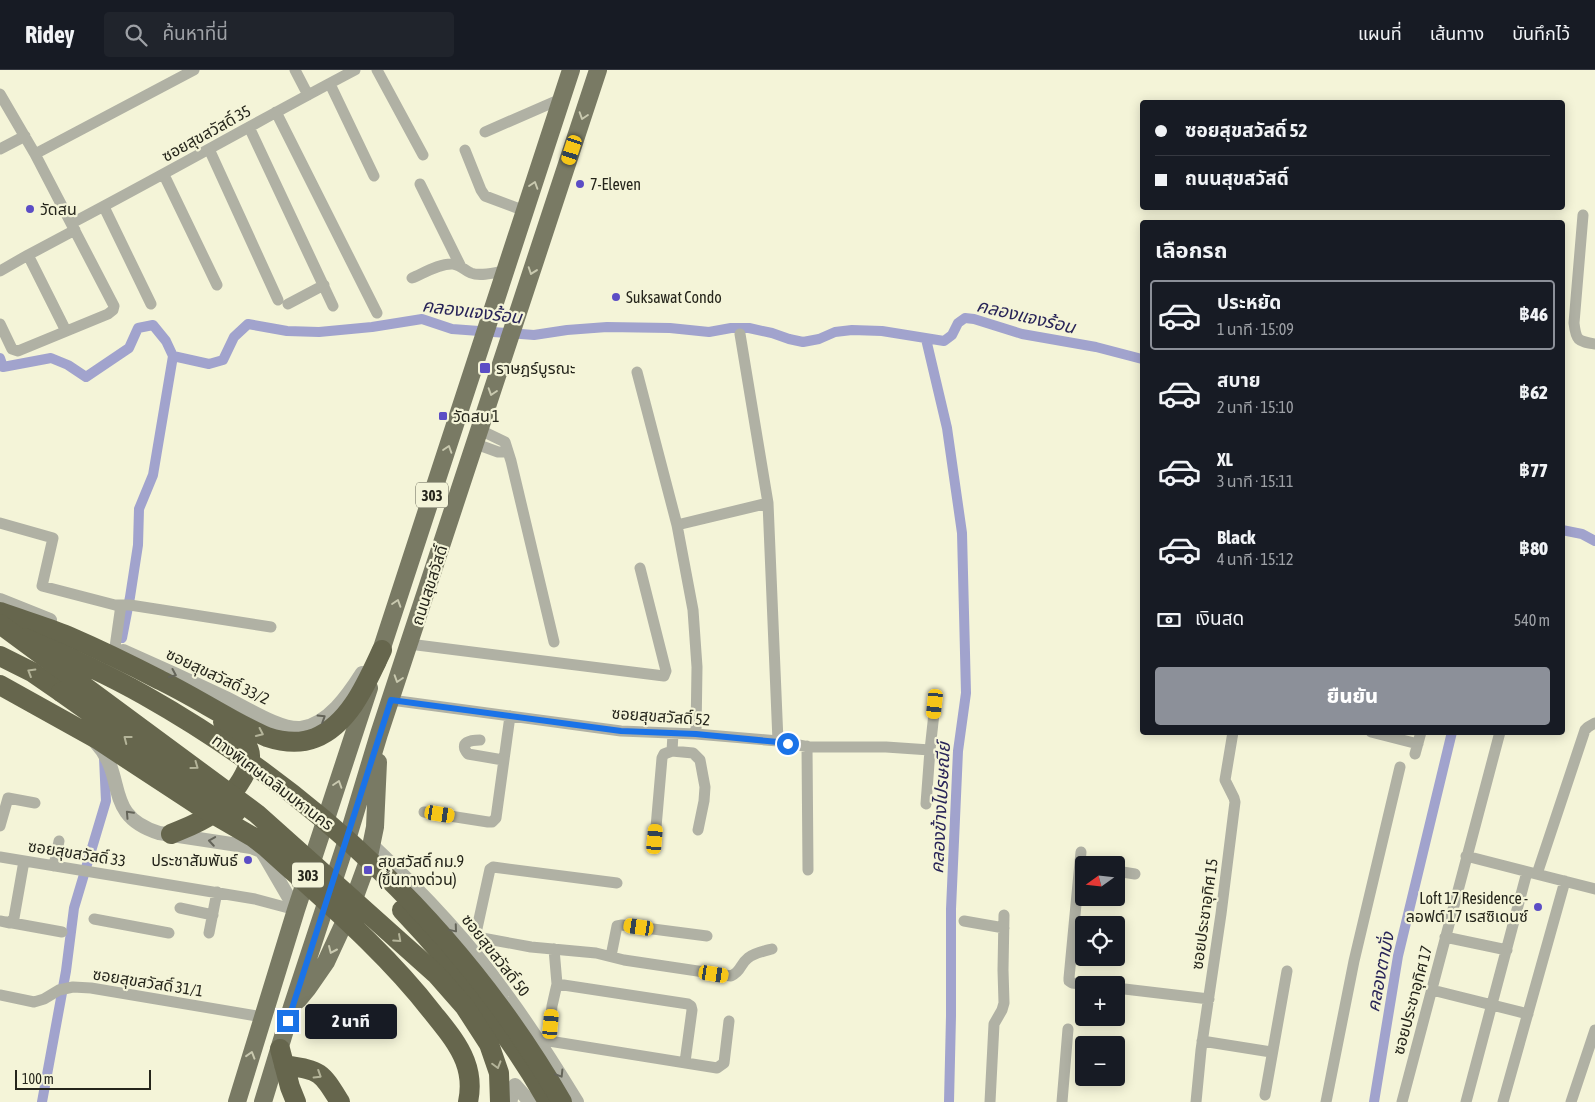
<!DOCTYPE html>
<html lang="th">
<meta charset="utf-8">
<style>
body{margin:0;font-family:"Asap Condensed","Noto Sans Thai",sans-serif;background:#20242c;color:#f1f3f6;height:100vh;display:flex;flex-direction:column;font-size:19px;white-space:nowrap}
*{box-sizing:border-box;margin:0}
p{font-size:16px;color:#9ea1a6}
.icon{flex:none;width:28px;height:28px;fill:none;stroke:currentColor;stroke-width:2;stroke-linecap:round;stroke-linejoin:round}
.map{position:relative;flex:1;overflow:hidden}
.sheet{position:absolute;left:1140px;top:150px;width:425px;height:515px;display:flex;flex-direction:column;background:#171b24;border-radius:5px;box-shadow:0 2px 12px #0003}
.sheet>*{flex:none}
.guide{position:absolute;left:1140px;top:30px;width:425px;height:110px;border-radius:5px;box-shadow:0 2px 12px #0003;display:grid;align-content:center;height:110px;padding:0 15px;background:#171b24}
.needle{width:32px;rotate:255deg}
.tools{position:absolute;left:1075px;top:786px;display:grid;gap:10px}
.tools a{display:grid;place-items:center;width:50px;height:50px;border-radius:5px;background:#171b24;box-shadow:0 2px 12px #0003;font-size:25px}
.scale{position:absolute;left:15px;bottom:12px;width:136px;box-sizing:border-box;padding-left:5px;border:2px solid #25251b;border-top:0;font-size:14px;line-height:18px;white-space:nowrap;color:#25251b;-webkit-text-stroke:4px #f4f4d8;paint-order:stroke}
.end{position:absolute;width:22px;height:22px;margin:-11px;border:6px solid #1a73e8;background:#fff;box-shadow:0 0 0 2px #fff}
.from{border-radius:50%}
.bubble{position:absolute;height:35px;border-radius:5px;background:#171b24;box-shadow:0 2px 12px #0003;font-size:16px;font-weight:800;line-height:35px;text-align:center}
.car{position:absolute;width:15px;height:30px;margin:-15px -8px;border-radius:6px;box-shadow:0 0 4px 1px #0007;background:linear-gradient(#f5c518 24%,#345 0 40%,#f5c518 0 76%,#345 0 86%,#f5c518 0)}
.guide b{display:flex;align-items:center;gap:18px;height:48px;font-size:19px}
.guide b+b{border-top:1px solid #363941}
.guide i{width:12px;height:12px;background:#f1f3f6}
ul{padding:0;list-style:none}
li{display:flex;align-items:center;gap:15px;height:70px;margin:0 10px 8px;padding:0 5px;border:2px solid transparent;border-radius:5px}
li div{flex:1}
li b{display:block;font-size:19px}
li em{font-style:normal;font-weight:800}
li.active{border-color:#8c9099}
li>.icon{width:45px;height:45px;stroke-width:1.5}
h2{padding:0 15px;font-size:22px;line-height:60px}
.pay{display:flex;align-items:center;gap:12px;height:55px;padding:0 15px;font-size:19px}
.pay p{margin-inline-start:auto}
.action{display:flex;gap:10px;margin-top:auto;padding:10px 15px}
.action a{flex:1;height:58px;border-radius:5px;background:#8c9099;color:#fff;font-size:20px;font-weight:800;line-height:58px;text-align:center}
header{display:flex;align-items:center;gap:30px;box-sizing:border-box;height:70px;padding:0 25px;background:#171b24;border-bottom:1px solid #363941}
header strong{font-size:24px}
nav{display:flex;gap:28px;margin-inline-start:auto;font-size:18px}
.search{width:350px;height:45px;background:#20242c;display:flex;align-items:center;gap:12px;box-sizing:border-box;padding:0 18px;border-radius:5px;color:#9ea1a6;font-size:19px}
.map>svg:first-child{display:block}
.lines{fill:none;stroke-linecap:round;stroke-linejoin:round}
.canal{stroke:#a1a3cd;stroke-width:10}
.minor{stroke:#b0b1a4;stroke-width:11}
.tertiary{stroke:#b0b1a4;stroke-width:14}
.primary{stroke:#797a64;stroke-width:18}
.motorway{stroke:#66664d;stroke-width:20}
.motorway-bridge{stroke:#66664d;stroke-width:20}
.oneway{stroke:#c9c9af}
.oneway2{stroke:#b4b499}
.oneway3{stroke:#646459}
.route{stroke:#1a73e8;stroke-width:6}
.poi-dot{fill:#5b4dc5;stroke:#f4f4d8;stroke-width:2}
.labels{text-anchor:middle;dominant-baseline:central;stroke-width:4.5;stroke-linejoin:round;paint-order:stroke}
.shield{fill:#f4f4d8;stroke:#636354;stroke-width:1}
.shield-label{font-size:15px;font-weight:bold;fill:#25251b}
.street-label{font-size:16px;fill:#25251b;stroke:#f4f4d8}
.poi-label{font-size:16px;fill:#25251b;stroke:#f4f4d8;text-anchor:start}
.water-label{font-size:18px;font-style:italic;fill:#282458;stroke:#f4f4d8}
</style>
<header>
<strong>Ridey</strong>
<div class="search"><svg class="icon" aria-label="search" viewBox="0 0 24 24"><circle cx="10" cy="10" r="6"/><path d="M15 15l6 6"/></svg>ค้นหาที่นี่</div>
<nav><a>แผนที่</a><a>เส้นทาง</a><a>บันทึกไว้</a></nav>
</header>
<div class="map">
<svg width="1595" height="1032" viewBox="0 0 1595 1032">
<rect width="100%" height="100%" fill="#f4f4d8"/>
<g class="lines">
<path class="canal" d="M926,269L947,358L962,463L966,623L958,681L951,839V946L949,1032
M173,286L209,294L223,290L234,267L248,254L287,261L319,262L372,257L422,249L452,259L534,265L567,260L607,257L670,258L709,262L731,258H749L772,263L789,269L803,272L819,269L835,262L852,260L882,261L944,271L952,265L958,253L965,248L974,249L1022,264L1096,277L1142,289
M0,288L3,297L51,288L68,295L86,307L129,278L138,258L153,255L166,271L173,286
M1562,460L1582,464L1595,471
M122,568L130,527L138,475L139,439L153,405L173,286
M42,1032L66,901L74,838L106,731L104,688
M1374,1032L1398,886L1452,662"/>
<path class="minor" d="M295,0L308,25
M377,0L423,85
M330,14L374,106
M0,24L35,84L114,236L113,240L108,244L18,281L12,279L0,254
M276,42L377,243
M249,57L333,236
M485,62L563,28
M0,79L25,66
M209,79L278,230
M465,80L481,120L485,126L525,141
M35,84L194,0
M164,105L217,215
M420,114L461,197
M104,137L151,234
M1583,145L1574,253C1576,271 1578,271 1595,274
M72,153C167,103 260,50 355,0
M0,201L28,185
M412,208C424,203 440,193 453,194C461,195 464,200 471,203C481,207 495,202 506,201
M288,234L324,215
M66,261L28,185L75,160
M740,264L768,433L778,671
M637,302L677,455L693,540L697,597L696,664
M480,360L505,372L511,391L554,572
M476,374L498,382H508
M0,453L53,468L42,516L115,535H130L271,557
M677,455L768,433
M409,574L664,606L666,601L640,498
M115,577L121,535
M391,630L621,661L696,664L778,671L809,677H886L930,680
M1371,662L1418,674
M673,664L672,681L693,683L700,690L705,717L704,731L698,760
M480,670C471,670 458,672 468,684L503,690
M807,676L808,800
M1415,684L1421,662
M926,734L930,680L935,634
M424,742L488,752H492L496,748L510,646
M0,756L8,728L35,733
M655,769L662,688L664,684L672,681
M1081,782L1069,908V911L1072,913L1090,915
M1466,786L1595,819
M0,787L255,829L296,840
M54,796L59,771
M1116,801L1135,804
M1537,804L1585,660L1588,657L1595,653
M617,813L493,797L490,799L476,863L482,868L531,877L596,883L624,890L731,906C742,901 739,895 748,888C754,883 764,881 772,879
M180,838L213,845
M94,849L169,863
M0,851L10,853L14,848L24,791
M964,851L1004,858
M7,852L62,862
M209,863L217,822
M1445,867L1507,880
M611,886L617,856L622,855L707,866
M557,914L688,934L691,936L692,940L685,992
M1116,918L1209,929
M1432,920L1528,944
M0,925L34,932L44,929L59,920L73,917L91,918L263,947
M549,971L552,936L557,914L554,879
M1202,971L1271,982
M542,975L549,971L717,998L724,993L729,951
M1265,1025L1287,901
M512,1032L515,1015
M990,1032L994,954L1002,940L1004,933L1003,900L1004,845
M1062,1032L1068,959
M1196,1032L1201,980L1221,844L1235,732L1234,728L1225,710L1233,662
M1326,1032L1354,891L1400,697
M1402,1032L1500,662
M1466,1032L1527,802
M1503,1032L1565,811
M1571,1032L1595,960"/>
<path class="tertiary" d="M0,530L50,550
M123,581C157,596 190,611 224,627C244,636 279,660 301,658C328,654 348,625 362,603
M96,673C128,707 102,745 159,763L251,777L261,781L264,785L296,840
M371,774C421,821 469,871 508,927C533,961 555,996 577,1032
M515,1015L530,1032"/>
<path class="primary" d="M377,593L571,0
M298,930L308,918L326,892L350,840L368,791L375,757L378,692
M237,1032L296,840L369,618
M263,1032L292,937L346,773L379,664L598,0"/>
<path class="motorway" d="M0,542C22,550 46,557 68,566C98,579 131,595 160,610C185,622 209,637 233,650C244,656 255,662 267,667C282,672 300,674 315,668C350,654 367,612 382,580
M0,586L32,602L61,622
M171,764C185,758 200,753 212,744C226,733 256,698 249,680C245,669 231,660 223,652
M402,840C457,898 508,962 548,1032
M280,979L290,1017L296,1032
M284,995C321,1001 320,1000 340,1032"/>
<path class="motorway-bridge" d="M0,554L257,744L436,904L465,937L489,974L499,1003L500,1032
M24,568C65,585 105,603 144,625C316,722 463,861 562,1032
M0,615L97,669L196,734L253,767L266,777C324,830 385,881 433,943C445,958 458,973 465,991C470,1004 471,1018 468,1032
M61,622L102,651L168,700L236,742"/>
</g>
<defs><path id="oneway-chevron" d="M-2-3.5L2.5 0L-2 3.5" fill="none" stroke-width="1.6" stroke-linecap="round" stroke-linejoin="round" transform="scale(1.25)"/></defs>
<g class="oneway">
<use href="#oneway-chevron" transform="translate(583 46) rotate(108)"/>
<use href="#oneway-chevron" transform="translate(534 115) rotate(-72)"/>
<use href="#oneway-chevron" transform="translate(532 201) rotate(109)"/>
<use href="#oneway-chevron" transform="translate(492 322) rotate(108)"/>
<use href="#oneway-chevron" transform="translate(448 379) rotate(-72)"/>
<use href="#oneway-chevron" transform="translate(397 533) rotate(-72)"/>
<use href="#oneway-chevron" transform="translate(398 609) rotate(108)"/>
<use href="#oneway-chevron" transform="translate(338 714) rotate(-72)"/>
<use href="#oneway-chevron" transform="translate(332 880) rotate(114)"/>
<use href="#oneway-chevron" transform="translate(251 985) rotate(-73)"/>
</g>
<g class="oneway2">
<use href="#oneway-chevron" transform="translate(31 602) rotate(-149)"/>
<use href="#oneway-chevron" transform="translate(260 663) rotate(25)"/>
<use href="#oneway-chevron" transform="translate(127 669) rotate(-142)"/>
<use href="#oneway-chevron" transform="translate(195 696) rotate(36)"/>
<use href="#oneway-chevron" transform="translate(398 869) rotate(42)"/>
<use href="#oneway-chevron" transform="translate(497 995) rotate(74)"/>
<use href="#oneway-chevron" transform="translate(318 1005) rotate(32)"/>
</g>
<g class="oneway3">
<use href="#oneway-chevron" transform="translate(173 604) rotate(24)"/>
<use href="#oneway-chevron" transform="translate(322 648) rotate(-32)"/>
<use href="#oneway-chevron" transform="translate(129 744) rotate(-133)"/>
<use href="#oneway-chevron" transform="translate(212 771) rotate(-171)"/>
<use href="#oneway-chevron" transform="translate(454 859) rotate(50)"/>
<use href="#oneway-chevron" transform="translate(560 1004) rotate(58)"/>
</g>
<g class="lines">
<path class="route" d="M288,951L391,630L621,661L696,664L778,672L788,674"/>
</g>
<g class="poi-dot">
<circle cx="580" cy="114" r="5"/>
<circle cx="30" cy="139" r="5"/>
<circle cx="616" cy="227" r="5"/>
<rect x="479" y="292" width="12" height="12" rx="2.5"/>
<rect x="438" y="341" width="10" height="10" rx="2.5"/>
<circle cx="248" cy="790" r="5"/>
<rect x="363" y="795" width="10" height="10" rx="2.5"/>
<circle cx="1538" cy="837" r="5"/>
</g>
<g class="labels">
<g class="shield">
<rect x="416" y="412.5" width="32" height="25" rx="4"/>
<rect x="292" y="792.5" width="32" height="25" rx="4"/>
</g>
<g class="shield-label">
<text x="432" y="425">303</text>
<text x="308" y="805">303</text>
</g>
<g class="street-label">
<text transform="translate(206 63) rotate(-29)">ซอยสุขสวัสดิ์ 35</text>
<text transform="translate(429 515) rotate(-72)">ถนนสุขสวัสดิ์</text>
<text transform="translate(218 606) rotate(25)">ซอยสุขสวัสดิ์ 33/2</text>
<text transform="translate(661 646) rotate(4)">ซอยสุขสวัสดิ์ 52</text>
<text transform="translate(273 712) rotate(37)">ทางพิเศษเฉลิมมหานคร</text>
<text transform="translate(77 783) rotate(9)">ซอยสุขสวัสดิ์ 33</text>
<text transform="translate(1204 844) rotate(-82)">ซอยประชาอุทิศ 15</text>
<text transform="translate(496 885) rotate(52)">ซอยสุขสวัสดิ์ 50</text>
<text transform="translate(148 912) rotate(9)">ซอยสุขสวัสดิ์ 31/1</text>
<text transform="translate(1412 930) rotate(-75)">ซอยประชาอุทิศ 17</text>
</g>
<g class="poi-label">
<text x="590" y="114">7-Eleven</text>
<text x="40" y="139">วัดสน</text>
<text x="626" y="227">Suksawat Condo</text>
<text x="496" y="298">ราษฎร์บูรณะ</text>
<text x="453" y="346">วัดสน 1</text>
<text x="238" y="790" text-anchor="end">ประชาสัมพันธ์</text>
<text x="378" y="791">สุขสวัสดิ์ กม.9<tspan x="378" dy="18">(ขึ้นทางด่วน)</tspan></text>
<text x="1528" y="828" text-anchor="end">Loft 17 Residence -<tspan x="1528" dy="18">ลอฟต์ 17 เรสซิเดนซ์</tspan></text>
</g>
<g class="water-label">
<text transform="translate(472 241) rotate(7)">คลองแจงร้อน</text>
<text transform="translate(1026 246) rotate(13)">คลองแจงร้อน</text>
<text transform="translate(940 738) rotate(-87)">คลองข้างไปรษณีย์</text>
<text transform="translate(1380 902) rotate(-79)">คลองตามั่ง</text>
</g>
</g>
</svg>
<div class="tools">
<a><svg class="needle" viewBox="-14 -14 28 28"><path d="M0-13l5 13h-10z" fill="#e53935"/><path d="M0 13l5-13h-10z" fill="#9ea1a6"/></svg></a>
<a><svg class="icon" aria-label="locate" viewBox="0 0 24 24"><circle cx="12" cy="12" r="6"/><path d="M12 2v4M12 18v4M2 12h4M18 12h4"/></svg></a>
<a>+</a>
<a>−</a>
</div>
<div class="scale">100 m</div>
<i class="end from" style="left:788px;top:674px"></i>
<i class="end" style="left:288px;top:951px"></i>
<div class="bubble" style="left:305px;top:934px;width:92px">2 นาที</div>
<i class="car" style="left:572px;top:80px;rotate:198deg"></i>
<i class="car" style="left:935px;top:634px;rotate:186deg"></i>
<i class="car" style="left:440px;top:744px;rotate:99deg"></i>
<i class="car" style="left:655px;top:769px;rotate:5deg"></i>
<i class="car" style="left:639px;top:857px;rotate:278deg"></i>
<i class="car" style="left:714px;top:904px;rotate:99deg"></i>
<i class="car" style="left:551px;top:954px;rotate:5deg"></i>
<div class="guide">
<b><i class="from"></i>ซอยสุขสวัสดิ์ 52</b>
<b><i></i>ถนนสุขสวัสดิ์</b>
</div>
<section class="sheet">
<h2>เลือกรถ</h2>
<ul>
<li class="active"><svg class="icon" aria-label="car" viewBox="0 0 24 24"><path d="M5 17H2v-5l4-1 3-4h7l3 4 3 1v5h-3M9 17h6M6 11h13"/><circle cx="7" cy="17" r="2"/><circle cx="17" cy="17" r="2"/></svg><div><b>ประหยัด</b><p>1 นาที · 15:09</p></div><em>฿46</em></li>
<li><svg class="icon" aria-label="car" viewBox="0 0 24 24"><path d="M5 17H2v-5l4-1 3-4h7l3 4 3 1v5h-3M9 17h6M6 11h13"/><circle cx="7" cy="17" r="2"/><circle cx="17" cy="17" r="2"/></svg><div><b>สบาย</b><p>2 นาที · 15:10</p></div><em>฿62</em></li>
<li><svg class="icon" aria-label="car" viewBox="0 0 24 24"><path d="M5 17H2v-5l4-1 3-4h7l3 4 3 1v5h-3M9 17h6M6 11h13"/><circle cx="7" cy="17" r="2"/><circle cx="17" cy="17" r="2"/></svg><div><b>XL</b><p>3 นาที · 15:11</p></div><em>฿77</em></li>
<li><svg class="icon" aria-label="car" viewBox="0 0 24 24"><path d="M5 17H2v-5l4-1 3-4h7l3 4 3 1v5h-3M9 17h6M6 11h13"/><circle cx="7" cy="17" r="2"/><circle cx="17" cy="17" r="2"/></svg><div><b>Black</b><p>4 นาที · 15:12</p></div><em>฿80</em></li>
</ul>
<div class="pay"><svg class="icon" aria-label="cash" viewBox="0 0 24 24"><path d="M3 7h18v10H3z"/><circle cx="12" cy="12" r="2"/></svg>เงินสด<p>540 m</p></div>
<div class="action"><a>ยืนยัน</a></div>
</section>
</div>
